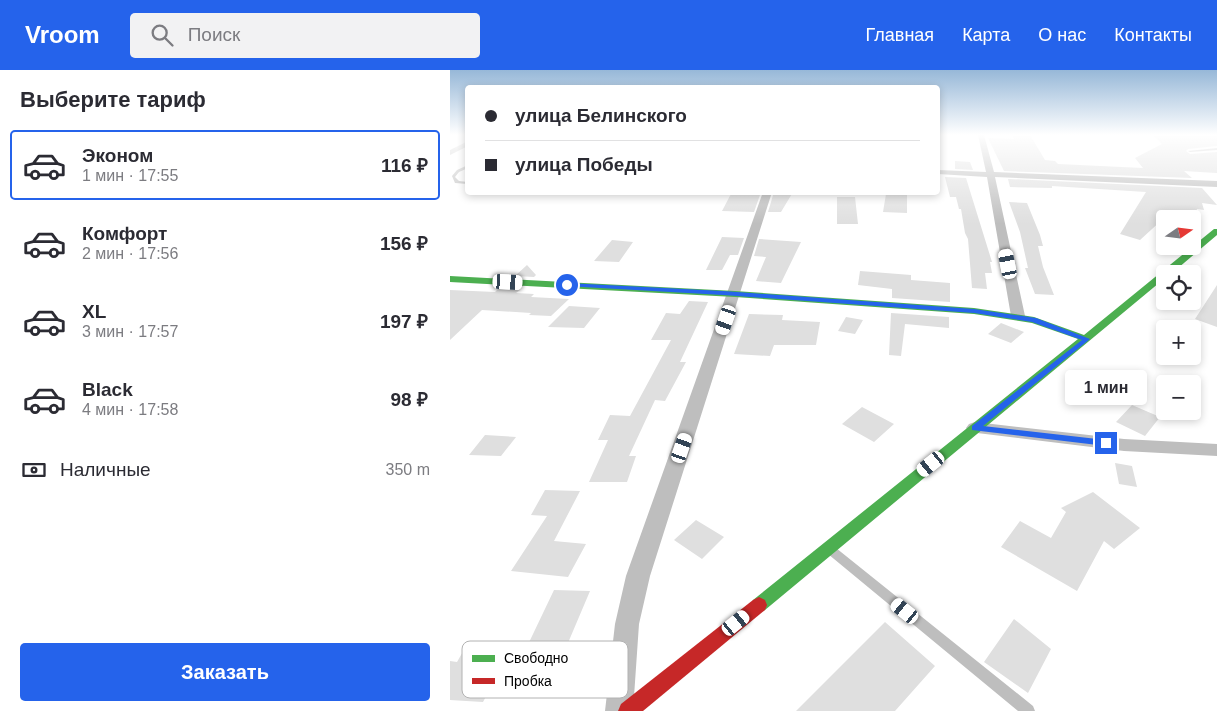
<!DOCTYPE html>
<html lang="ru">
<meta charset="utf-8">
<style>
body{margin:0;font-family:Arial,sans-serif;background:#f2f2f3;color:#2b2b33;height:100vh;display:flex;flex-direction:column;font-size:19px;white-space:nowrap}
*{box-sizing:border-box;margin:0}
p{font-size:16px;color:#7c7c81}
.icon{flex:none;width:28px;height:28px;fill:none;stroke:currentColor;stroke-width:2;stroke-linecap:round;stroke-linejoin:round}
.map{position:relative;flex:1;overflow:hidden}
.details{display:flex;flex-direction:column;background:#fff;width:450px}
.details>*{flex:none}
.guide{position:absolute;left:15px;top:15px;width:475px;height:110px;border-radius:5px;box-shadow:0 2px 8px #0003;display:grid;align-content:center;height:110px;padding:0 20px;background:#fff}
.needle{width:32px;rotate:76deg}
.buttons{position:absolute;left:706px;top:140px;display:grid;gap:10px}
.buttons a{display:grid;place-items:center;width:45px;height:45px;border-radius:5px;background:#fff;box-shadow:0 2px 8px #0003;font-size:25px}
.end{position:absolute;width:22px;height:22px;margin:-11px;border:6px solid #2563eb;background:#fff;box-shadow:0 0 0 2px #fff}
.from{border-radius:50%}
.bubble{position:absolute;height:35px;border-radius:5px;background:#fff;box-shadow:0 2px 8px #0003;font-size:16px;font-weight:600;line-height:35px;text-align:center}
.car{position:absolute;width:15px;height:30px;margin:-15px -8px;border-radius:6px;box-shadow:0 0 4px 1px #0007;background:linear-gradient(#fff 24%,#345 0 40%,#fff 0 76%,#345 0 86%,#fff 0)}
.guide b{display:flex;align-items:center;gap:18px;height:48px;font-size:19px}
.guide b+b{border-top:1px solid #e1e1e2}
.guide i{width:12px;height:12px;background:#2b2b33}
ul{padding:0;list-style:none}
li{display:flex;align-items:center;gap:15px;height:70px;margin:0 10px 8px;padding:0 10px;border:2px solid transparent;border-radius:5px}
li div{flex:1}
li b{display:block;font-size:19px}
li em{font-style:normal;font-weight:600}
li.current{border-color:#2563eb}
li>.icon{width:45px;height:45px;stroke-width:1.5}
h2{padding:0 20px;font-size:22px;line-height:60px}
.pay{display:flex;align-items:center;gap:12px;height:55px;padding:0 20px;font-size:19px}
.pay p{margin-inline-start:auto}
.action{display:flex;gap:10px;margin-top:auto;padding:10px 20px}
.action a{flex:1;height:58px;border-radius:5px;background:#2563eb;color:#fff;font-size:20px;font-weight:600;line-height:58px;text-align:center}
header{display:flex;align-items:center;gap:30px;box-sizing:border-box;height:70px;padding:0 25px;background:#2563eb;color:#fff}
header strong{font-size:24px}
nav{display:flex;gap:28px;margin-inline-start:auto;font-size:18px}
.search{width:350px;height:45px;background:#f2f2f3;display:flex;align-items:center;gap:12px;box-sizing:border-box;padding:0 18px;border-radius:5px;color:#7c7c81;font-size:19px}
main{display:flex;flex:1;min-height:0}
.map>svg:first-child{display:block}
.building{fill:#dfdfdf}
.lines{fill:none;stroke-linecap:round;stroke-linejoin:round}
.lane{fill:#bebebe;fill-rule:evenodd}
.street{fill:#bebebe;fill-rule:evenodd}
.fast{fill:#4caf50;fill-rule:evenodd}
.jam{fill:#c62828;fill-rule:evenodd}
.route{fill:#2563eb}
.key{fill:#fff;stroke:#b2b2b2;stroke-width:1}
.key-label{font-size:14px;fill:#000}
</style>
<header>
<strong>Vroom</strong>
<div class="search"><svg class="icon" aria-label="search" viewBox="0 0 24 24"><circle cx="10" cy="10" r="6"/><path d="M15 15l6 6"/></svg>Поиск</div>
<nav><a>Главная</a><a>Карта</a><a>О нас</a><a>Контакты</a></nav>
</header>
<main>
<section class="details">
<h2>Выберите тариф</h2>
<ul>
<li class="current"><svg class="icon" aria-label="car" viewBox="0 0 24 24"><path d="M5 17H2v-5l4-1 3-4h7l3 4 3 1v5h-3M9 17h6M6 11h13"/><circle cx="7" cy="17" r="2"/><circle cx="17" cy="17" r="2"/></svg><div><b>Эконом</b><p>1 мин · 17:55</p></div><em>116 ₽</em></li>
<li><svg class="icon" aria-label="car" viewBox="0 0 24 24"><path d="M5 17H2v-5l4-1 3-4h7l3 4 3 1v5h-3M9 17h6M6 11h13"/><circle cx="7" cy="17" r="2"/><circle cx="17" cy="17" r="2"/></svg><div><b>Комфорт</b><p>2 мин · 17:56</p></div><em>156 ₽</em></li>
<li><svg class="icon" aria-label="car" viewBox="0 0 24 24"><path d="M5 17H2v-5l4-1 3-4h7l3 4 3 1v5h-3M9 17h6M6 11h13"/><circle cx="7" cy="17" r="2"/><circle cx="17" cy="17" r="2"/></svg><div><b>XL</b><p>3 мин · 17:57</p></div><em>197 ₽</em></li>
<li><svg class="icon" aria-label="car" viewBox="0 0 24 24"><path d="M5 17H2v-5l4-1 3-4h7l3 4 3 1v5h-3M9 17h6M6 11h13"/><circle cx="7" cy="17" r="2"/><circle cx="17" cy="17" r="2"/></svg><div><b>Black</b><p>4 мин · 17:58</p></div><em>98 ₽</em></li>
</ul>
<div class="pay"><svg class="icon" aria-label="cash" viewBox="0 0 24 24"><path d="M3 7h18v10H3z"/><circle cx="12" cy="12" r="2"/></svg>Наличные<p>350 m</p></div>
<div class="action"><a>Заказать</a></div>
</section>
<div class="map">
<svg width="767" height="641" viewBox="0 0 767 641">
<rect width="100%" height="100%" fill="#fff"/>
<path class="building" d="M562,65H580L595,90L605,91L608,94L693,98L685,88L712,74L703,65L767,66V76L738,79L736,81L740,84L767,82V103L734,101L742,108L554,101L538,68L564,69Z
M505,91L520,92L523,100L505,99Z
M495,107L516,108L542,192H540L542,203H535L537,219L522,218L518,169L515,163L511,139H509L506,127H500Z
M558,109L752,118L767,135L752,133L754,140L747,139L745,147L712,141L713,149L690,170L670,164L696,122L602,116V118L560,117Z
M282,122H311L304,142L272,141Z
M324,122H343L331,142H318Z
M436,124H457V143L433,142Z
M387,127H405L408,154H387Z
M559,132L577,133L590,165L593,176H588L593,197L604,225L585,224L575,198H578L570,162Z
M272,167L294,168L288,185H280L272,200H256Z
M309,169L351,172L331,213L306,211L316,187L304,186Z
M162,170L183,172L169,192L144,191Z
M77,195L86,205L84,207L65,206Z
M410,201L461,205V210L500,213V232L442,228V219L408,215Z
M767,215V257L745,249Z
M49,218L70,220L66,223L84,224L81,227L119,229L101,246L79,245L81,243L32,240L0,270V220L45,222Z
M239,231L258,232L230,292H236L215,331L205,330L179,386H186L177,412H139L158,370H148L160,345L180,346L221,270H201L216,243L230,244Z
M119,236L150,238L134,258L98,257Z
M441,243L499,247V258L455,254L451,286L439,285Z
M299,244L333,245L332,250L370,252L366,275H324L320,286L284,284Z
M396,247L413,250L405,264L388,261Z
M551,253L574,262L561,273L538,264Z
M682,335L710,347L695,366L666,352Z
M412,337L444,354L424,372L392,354Z
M35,365L66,367L51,386L19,385Z
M665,393L682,396L687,417L669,414Z
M95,420L130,421L104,471L136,474L118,507L61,501L97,446L81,445Z
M643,422L690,458L664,479L654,471L627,521L551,477L570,451L601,468L616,442L611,438Z
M246,450L274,467L252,489L224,470Z
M104,520L140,521L112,587L73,585Z
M564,549L601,579L578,623L534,592Z
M435,552L485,596L445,641H346Z
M19,571L64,574L33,632L0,630V591L7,592Z"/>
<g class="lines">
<path class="lane" d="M767,78V80L740,82L738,81Z
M18,95V98L9,102L5,107L9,111L18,112V114L5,113L2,106L7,100Z
M382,477L386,478L583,636L585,641H568L378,484L377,481L378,478Z"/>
<path class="street" d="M528,65H534L544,102L767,111V117L545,107L575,246L568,250L561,246L537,107L488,104V100L536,102Z
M18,71V76L0,85V80Z
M313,122H322L200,506L189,554L183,641H155L165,554L176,506Z
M525,352L674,369L767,374V386L674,381L519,362L516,358L519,354Z"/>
<path class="fast" d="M764,159H767V165L721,204H715V208L315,540L309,543L303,540L301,535L303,530L628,269L582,253L524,244L285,227L0,212V206L285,221L524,238L584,247L634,265Z"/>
<path class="jam" d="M309,527L315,530L317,535L315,540L193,641H168L171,634L303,530Z"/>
</g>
<linearGradient id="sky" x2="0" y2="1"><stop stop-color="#97b8d8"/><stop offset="0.42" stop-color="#fff"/><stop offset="1" stop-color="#fff" stop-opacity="0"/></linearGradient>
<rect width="767" height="154" fill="url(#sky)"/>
<path class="route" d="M117,213L273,221L524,239L586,248L640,269L533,356L656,370L661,373L656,376L522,360V356L632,270L582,252L524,243L273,225L115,216Z"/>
<rect x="12" y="571" width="166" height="57" rx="8" class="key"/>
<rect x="22" y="585" width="23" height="7" fill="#4caf50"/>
<rect x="22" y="608" width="23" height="6" fill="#c62828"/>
<g class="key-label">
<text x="54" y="593">Свободно</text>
<text x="54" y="616">Пробка</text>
</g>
</svg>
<div class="buttons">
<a><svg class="needle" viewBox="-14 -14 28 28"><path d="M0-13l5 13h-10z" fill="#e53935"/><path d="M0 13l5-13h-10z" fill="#7c7c81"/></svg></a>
<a><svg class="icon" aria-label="locate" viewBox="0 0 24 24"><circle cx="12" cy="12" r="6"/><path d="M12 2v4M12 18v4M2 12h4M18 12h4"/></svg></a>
<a>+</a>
<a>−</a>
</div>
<i class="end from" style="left:117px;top:215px"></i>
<i class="end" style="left:656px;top:373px"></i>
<div class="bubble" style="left:615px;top:300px;width:82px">1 мин</div>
<i class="car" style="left:558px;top:194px;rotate:349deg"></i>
<i class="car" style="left:58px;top:212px;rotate:93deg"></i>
<i class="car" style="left:276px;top:250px;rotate:199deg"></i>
<i class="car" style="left:232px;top:378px;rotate:19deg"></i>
<i class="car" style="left:481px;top:394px;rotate:231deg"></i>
<i class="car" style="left:455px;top:541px;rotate:309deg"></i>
<i class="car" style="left:286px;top:553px;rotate:51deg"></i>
<div class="guide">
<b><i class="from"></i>улица Белинского</b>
<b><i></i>улица Победы</b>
</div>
</div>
</main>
